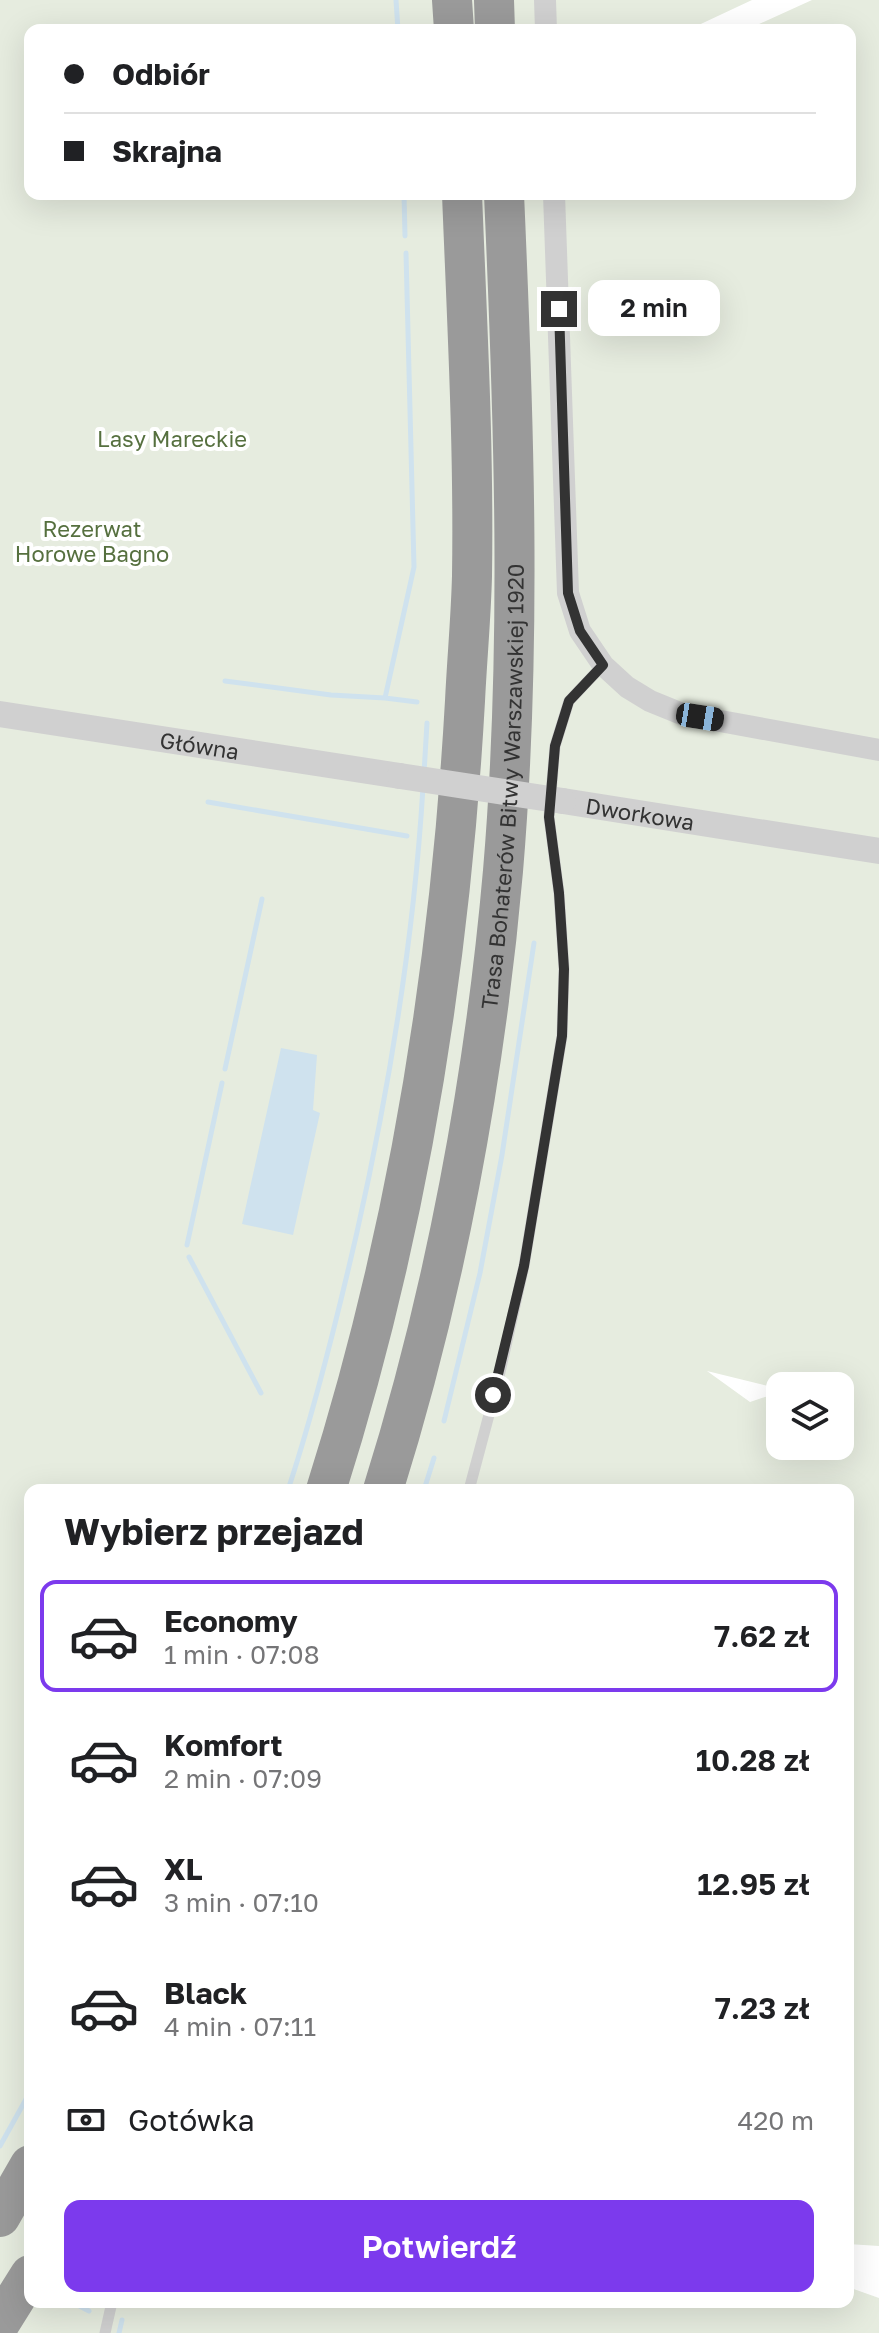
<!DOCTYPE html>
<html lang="pl">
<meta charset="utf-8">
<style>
body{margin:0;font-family:"Golos Text",sans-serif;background:#f6f6f6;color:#202124;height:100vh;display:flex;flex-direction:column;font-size:30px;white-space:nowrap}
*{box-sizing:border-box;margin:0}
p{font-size:26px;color:#757577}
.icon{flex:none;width:44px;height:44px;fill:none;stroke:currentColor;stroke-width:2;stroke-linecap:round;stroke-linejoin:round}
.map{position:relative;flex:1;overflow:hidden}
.details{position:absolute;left:24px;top:1484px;width:830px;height:824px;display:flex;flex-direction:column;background:#fff;border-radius:16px;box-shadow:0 8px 32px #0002}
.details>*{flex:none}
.banner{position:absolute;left:24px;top:24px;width:832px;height:176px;border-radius:16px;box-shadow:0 8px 32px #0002;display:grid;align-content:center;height:176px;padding:0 40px;background:#fff}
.tools{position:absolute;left:766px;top:1372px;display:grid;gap:16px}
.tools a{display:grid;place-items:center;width:88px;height:88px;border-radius:16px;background:#fff;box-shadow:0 8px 32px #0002;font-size:40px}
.end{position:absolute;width:36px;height:36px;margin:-18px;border:10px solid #333;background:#fff;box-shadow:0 0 0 4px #fff}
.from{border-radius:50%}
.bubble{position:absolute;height:56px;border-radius:16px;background:#fff;box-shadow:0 8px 32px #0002;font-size:26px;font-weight:600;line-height:56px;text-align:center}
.car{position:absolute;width:24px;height:48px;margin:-24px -12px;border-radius:10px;box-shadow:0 0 6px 2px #0007;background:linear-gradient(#222 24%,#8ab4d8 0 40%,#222 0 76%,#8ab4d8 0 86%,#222 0)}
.banner b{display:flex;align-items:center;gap:28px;height:76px;font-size:30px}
.banner b+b{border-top:2px solid #e0e0e0}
.banner i{width:20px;height:20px;background:#202124}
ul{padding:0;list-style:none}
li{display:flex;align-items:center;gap:24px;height:112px;margin:0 16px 12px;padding:0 24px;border:4px solid transparent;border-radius:16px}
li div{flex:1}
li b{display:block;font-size:30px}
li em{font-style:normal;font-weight:600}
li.on{border-color:#7c3aed}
li>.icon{width:72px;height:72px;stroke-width:1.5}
h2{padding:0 40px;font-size:36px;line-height:96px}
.pay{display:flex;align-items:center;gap:20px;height:88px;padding:0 40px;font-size:30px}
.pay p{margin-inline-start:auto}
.primary-button{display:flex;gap:16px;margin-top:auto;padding:16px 40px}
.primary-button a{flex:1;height:92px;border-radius:16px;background:#7c3aed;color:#fff;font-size:32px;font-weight:600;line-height:92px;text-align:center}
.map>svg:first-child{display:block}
.green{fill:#e6ecdf;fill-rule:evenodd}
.water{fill:#cfe2ee}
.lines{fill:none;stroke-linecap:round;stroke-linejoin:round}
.stream{stroke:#cfe2ee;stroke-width:5}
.service{stroke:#d0d0d0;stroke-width:11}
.minor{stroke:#d0d0d0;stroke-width:22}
.tertiary{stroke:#d0d0d0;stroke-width:26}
.motorway{stroke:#9a9a9a;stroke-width:40}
.tertiary-bridge{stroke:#d0d0d0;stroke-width:26}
.route{stroke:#333;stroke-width:10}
.labels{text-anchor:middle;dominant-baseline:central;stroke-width:8;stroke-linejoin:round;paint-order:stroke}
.park-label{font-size:22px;fill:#56703f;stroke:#fff}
.street-label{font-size:22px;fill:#333;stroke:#fff}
</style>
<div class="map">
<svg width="879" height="2333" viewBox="0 0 879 2333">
<rect width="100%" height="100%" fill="#fff"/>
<path class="green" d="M0,0H752L688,30H30V194H850V30H746L812,0H879V2246L848,2244V1490H30V2302H848V2287L879,2298V2333H0ZM707,1371L780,1389V1386H840V1446H780V1392L750,1402Z"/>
<path class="water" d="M281,1048L317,1055L313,1110L320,1113L293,1235L242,1224Z"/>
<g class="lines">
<path class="stream" d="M396,0L398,30
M404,194L405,236
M406,253L414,567L385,698L417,702
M225,681L331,695L385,698
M424,773L427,723
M208,802L407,836
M225,1069L262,899
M187,1245L222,1083
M189,1257L261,1393
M444,1421L480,1273L502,1155L534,943
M288,1490C316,1405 337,1319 357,1232C390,1085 414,937 423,787
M424,1490L434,1458
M0,2146L30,2092
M72,2302L89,2311
M119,2333L122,2320"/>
<path class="service" d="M469,1490L498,1381L524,1266L562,1036L564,969L559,893L549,817L555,746L569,701L603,665
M105,2333L112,2302"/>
<path class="minor" d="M545,0L546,30
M554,194L568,593L580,631L603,665L627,687L650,701L682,714L879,750"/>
<g class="tertiary">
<path id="s1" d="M0,714L400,776"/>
<path id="s2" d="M563,801L879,851"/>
</g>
<g class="motorway">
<path d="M452,0L454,30"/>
<path d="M494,0L495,30"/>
<path d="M326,1490C407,1235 450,968 465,701C467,659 471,617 472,576C474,449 467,321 462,194"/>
<path id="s3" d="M383,1490C445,1293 485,1077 503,871C522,646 514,419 504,194"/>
<path d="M0,2217L30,2165"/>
<path d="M0,2323L30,2275"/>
</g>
<path class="tertiary-bridge" d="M400,776L563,801"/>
</g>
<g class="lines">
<path class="route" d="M493,1395L524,1266L562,1036L564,969L559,893L549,817L555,746L569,701L603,665L580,631L568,593L559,309"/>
</g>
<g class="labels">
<g class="park-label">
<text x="172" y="438">Lasy Mareckie</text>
<text x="92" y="528">Rezerwat<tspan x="92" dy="25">Horowe Bagno</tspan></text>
</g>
<g class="street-label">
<text stroke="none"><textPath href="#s1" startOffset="202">Główna</textPath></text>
<text stroke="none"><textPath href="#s3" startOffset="716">Trasa Bohaterów Bitwy Warszawskiej 1920</textPath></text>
<text stroke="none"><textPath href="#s2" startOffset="78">Dworkowa</textPath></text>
</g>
</g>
</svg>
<div class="tools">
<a><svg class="icon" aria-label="layers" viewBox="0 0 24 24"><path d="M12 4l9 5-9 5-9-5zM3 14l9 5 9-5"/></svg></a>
</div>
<i class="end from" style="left:493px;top:1395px"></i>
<i class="end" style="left:559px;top:309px"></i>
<div class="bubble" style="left:588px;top:280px;width:132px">2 min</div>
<i class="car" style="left:700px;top:717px;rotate:99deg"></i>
<div class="banner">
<b><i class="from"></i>Odbiór</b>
<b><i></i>Skrajna</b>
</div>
<section class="details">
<h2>Wybierz przejazd</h2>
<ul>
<li class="on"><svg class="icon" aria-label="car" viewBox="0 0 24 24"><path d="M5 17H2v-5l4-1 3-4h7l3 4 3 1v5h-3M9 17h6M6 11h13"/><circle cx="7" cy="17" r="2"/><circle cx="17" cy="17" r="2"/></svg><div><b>Economy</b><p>1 min · 07:08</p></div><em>7.62 zł</em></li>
<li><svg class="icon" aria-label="car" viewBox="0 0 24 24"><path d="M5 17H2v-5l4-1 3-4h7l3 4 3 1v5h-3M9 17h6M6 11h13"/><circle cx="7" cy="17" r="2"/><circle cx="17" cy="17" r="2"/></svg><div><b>Komfort</b><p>2 min · 07:09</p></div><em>10.28 zł</em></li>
<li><svg class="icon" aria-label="car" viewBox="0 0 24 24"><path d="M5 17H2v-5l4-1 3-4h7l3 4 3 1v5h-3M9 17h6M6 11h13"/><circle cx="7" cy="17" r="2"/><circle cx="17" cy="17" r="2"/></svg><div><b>XL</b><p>3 min · 07:10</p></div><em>12.95 zł</em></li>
<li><svg class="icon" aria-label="car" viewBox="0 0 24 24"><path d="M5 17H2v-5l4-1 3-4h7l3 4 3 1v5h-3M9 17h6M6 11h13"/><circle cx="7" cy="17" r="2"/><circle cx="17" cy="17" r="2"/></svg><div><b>Black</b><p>4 min · 07:11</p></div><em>7.23 zł</em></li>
</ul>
<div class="pay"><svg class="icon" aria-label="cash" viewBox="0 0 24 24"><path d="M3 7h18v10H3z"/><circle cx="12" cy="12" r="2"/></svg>Gotówka<p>420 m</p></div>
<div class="primary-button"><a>Potwierdź</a></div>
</section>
</div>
